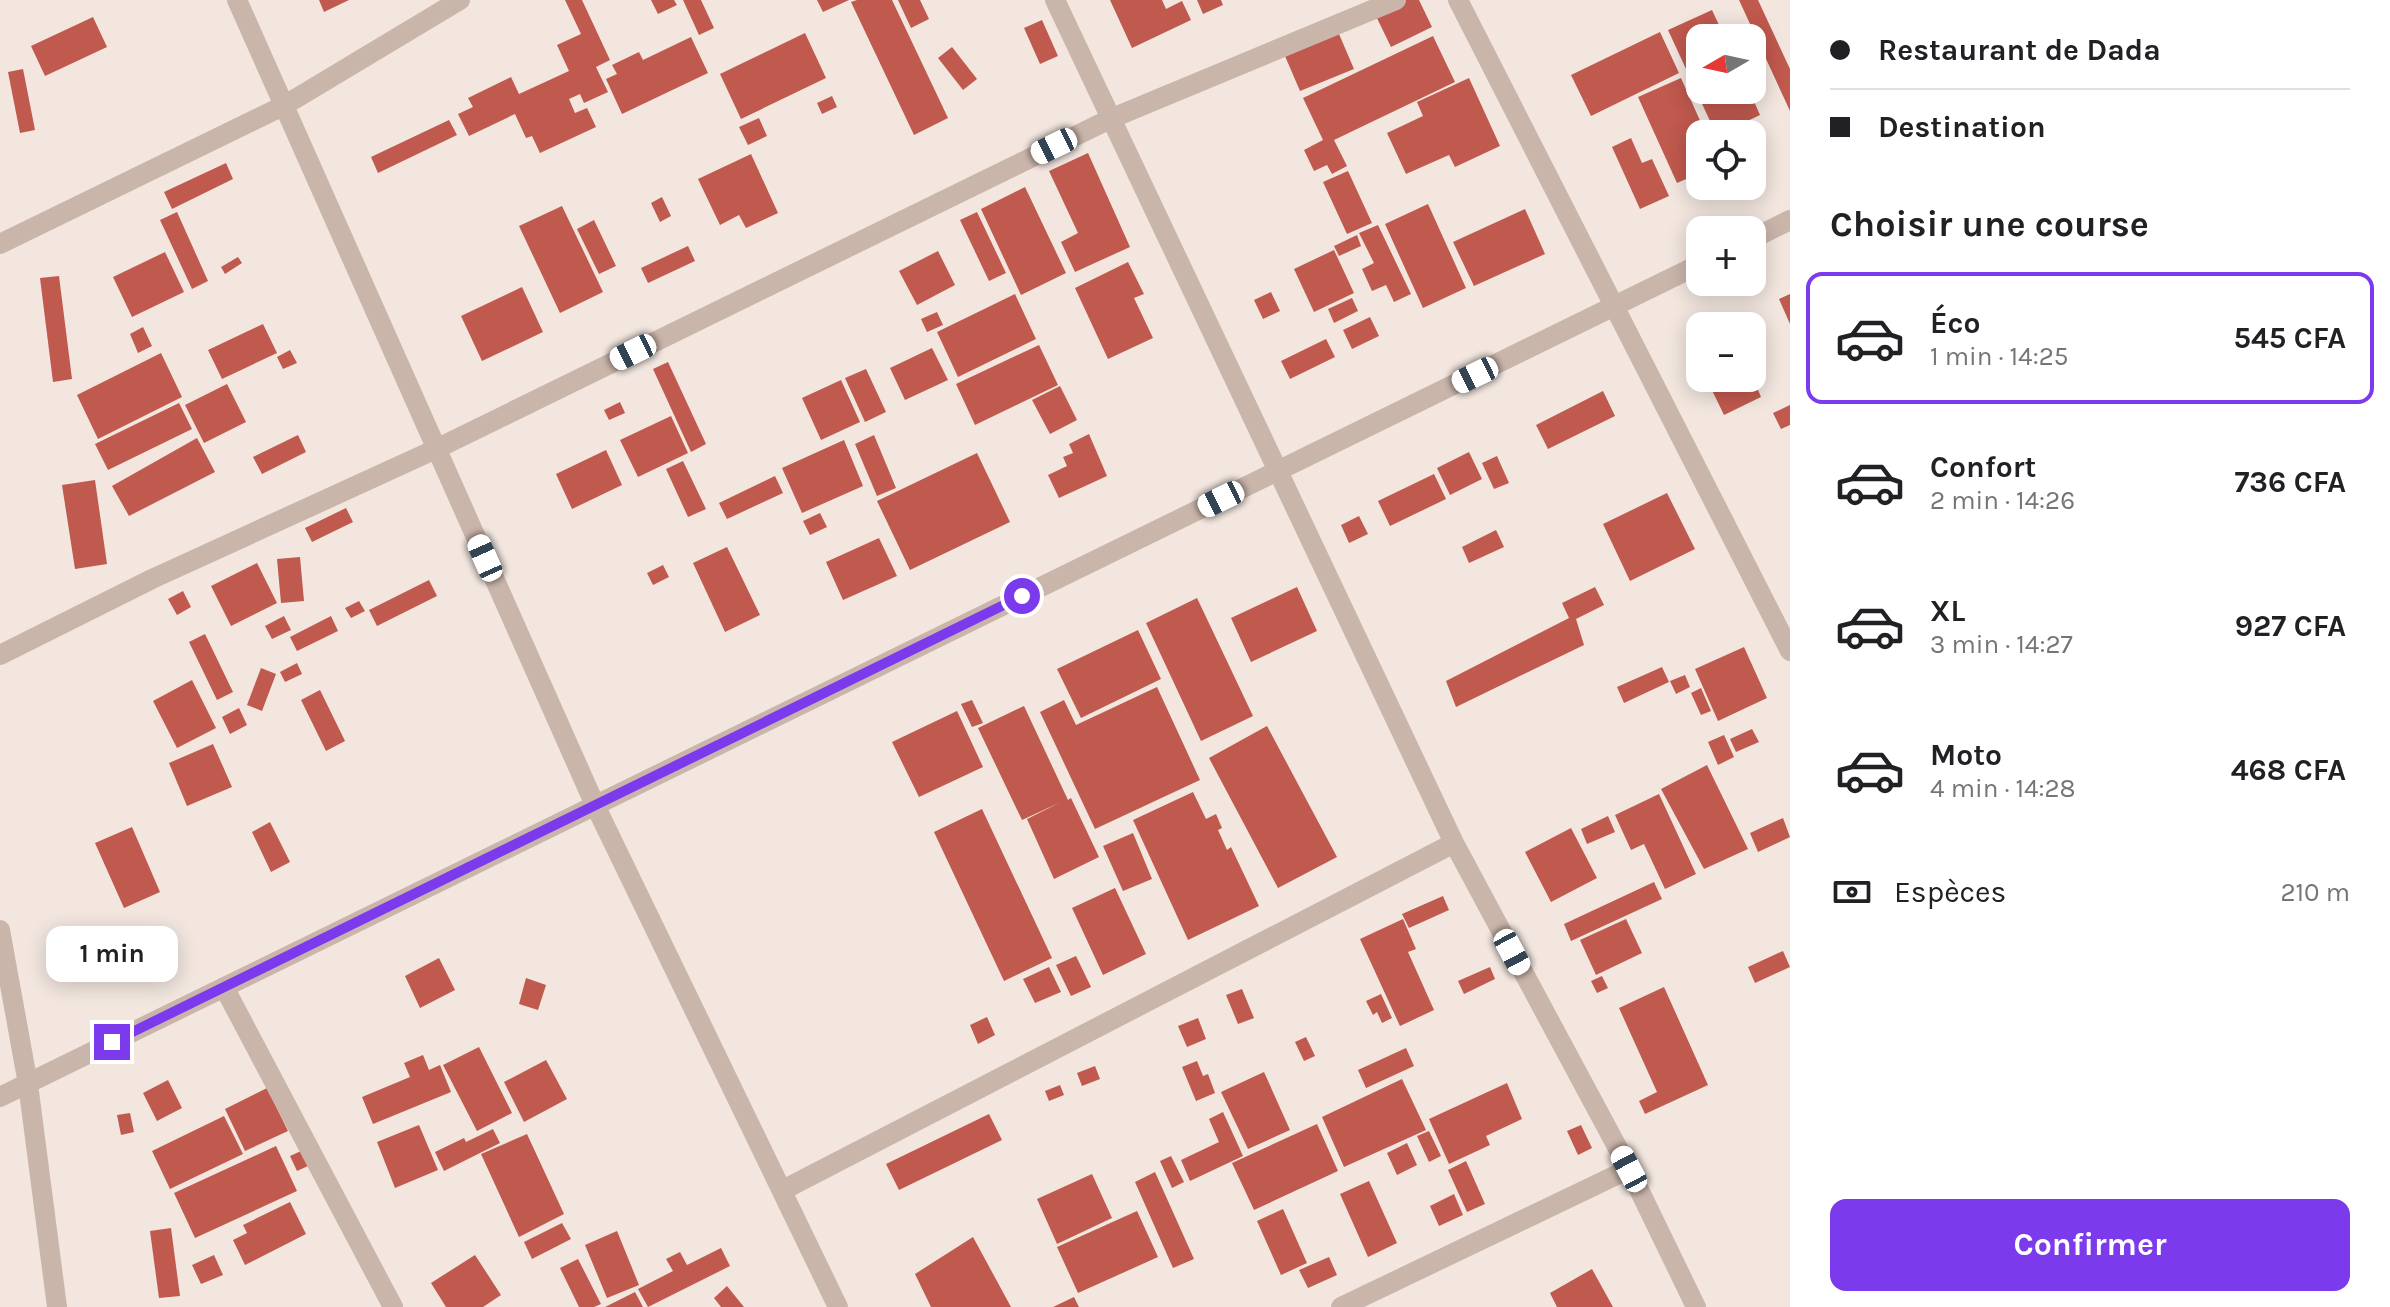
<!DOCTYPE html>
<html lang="fr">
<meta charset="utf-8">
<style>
body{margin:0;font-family:Karla,sans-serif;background:#f2f2f2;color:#202124;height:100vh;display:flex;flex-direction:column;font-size:30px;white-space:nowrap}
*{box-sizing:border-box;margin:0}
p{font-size:26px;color:#757577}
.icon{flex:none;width:44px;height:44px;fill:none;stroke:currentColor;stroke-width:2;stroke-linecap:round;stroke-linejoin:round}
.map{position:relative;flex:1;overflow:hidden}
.sheet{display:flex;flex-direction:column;background:#fff;width:600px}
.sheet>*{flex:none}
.guide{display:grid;align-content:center;height:176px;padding:0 40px;background:#fff}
.needle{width:52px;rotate:261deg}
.tools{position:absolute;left:1686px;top:24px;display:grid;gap:16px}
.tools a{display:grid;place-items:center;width:80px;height:80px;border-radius:16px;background:#fff;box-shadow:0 4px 20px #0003;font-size:40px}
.end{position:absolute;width:36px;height:36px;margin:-18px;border:10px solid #7c3aed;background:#fff;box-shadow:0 0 0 4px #fff}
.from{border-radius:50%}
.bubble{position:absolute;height:56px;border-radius:16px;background:#fff;box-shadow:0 4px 20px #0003;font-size:26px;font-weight:700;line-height:56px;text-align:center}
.car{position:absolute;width:24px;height:48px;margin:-24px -12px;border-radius:10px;box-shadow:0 0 6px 2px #0007;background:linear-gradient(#fff 24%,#345 0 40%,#fff 0 76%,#345 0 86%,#fff 0)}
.guide b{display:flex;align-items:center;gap:28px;height:76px;font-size:30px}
.guide b+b{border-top:2px solid #e0e0e0}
.guide i{width:20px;height:20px;background:#202124}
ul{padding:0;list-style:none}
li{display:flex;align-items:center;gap:24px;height:132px;margin:0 16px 12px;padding:0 24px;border:4px solid transparent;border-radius:16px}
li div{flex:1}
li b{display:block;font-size:30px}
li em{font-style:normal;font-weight:700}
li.current{border-color:#7c3aed}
li>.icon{width:72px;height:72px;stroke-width:1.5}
h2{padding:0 40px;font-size:36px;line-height:96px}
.pay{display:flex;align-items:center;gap:20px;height:88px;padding:0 40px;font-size:30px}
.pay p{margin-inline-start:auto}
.primary-button{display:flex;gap:16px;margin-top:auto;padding:16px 40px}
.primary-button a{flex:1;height:92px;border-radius:16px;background:#7c3aed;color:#fff;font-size:32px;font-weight:700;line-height:92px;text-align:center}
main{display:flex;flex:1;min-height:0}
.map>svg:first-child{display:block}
.building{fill:#c0594e}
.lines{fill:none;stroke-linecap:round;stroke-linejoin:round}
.minor{stroke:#cab5ab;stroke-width:20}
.route{stroke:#7c3aed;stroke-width:10}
</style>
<main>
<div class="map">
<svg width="1790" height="1307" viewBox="0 0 1790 1307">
<rect width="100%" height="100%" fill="#f2e6df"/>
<path class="building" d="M319,0H349L324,12Z
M565,0H582L610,60L596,67L608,92L584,103L580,94L569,99L575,113L587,108L596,127L540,153L532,136L526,138L515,114L469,136L458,114L473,107L468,98L511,77L519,94L569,71L557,45L581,34Z
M651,0H674L677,5L658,14Z
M683,0H701L714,28L699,35Z
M817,0H849L823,12Z
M857,0H892L948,118L914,135L851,2Z
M898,0H920L929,19L911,28Z
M1110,0H1162L1166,9L1182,1L1191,20L1132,48Z
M1197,0H1221L1223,5L1203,14Z
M1399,0H1419L1432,27L1391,47L1374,12Z
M1739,0H1758L1790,69V111Z
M1712,10L1725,38H1700V90H1749L1760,115L1720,134H1716L1668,30Z
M93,17L107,47L45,76L31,46Z
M1042,20L1058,56L1040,64L1024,28Z
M1660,32L1679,73L1591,116L1571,75Z
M805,33L826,78L741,119L720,74Z
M1339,34L1354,69L1300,91L1285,56Z
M1433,36L1455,82L1334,140L1347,166L1332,174L1327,165L1314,171L1304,150L1323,140L1303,98Z
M691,37L708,73L622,114L606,79L617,74L612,65L639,52L643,60Z
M952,47L977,79L963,90L938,58Z
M23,69L35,130L20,133L8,72Z
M1469,78L1500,146L1455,167L1449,155L1406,174L1387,133L1423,116L1417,102Z
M1681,78L1706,134H1700V173L1677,183L1638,97Z
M832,96L837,107L822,114L817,103Z
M759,118L767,136L748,145L739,127Z
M449,120L457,135L378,173L371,157Z
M1631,138L1642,163L1652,159L1669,196L1640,209L1612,147Z
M1088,153L1130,247L1075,272L1061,242L1078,233L1049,171Z
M751,154L778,213L746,228L739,215L720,225L698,179Z
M226,163L233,179L172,209L164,192Z
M1348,171L1372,223L1347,234L1323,182Z
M1025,187L1066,273L1021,295L981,209Z
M662,197L671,216L660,222L651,203Z
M1428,204L1466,288L1423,308L1385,224Z
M562,206L603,292L560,313L519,226Z
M1525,209L1545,254L1474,286L1453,242Z
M177,212L208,281L192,289L160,220Z
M977,212L1006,273L989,281L960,220Z
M594,220L616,266L599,274L577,229Z
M1378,225L1411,294L1394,302L1386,285L1372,291L1362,269L1374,263L1359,233Z
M1357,235L1361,246L1339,256L1334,246Z
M688,246L695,261L648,283L641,268Z
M1334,250L1354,293L1314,312L1294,269Z
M938,251L955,285L917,305L899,271Z
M165,252L184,292L132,317L113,277Z
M238,257L242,263L225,274L221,267Z
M1128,262L1144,294L1134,298L1153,338L1108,359L1075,288Z
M59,276L72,379L53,382L40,278Z
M522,287L543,332L482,361L461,316Z
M1271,292L1280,311L1263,319L1254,300Z
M1015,294L1036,339L958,377L937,332Z
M1790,294V324L1779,299Z
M1352,298L1358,311L1334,323L1328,309Z
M937,312L943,325L927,332L921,319Z
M1370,317L1379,336L1352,349L1343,330Z
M263,324L277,353L222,379L208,350Z
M143,327L152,346L138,353L130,334Z
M1326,339L1335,357L1290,379L1281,361Z
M1039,345L1058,385L975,425L956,384Z
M932,348L948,380L905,400L890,368Z
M290,350L297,363L283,369L277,357Z
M161,353L182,397L98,439L77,395Z
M668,362L706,444L691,452L653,369Z
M866,369L886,412L865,422L845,378Z
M1706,378H1753L1761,397L1724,415Z
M841,380L860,422L821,440L802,398Z
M227,384L246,422L204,443L185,405Z
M1060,386L1077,420L1050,434L1032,400Z
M1603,391L1615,416L1548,449L1536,425Z
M620,402L625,413L609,420L604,410Z
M179,403L192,429L108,470L95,444Z
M1790,405V425L1781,429L1773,413Z
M671,416L688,453L638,477L620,440Z
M1089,434L1107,476L1059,498L1048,475L1067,466L1063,457L1073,453L1069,444Z
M298,435L306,452L262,474L253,457Z
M874,435L896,488L877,496L855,444Z
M197,438L215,472L129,516L112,486Z
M844,440L863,486L802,513L782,468Z
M606,450L622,485L572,509L556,474Z
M1469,452L1482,479L1450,495L1437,468Z
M977,453L1010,522L910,570L877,501Z
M1497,456L1509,483L1494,489L1482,463Z
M683,461L706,509L688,517L666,469Z
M1434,474L1446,499L1390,526L1378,501Z
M775,476L783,493L727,519L719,503Z
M95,480L107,564L75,569L62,485Z
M1667,493L1695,549L1630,581L1603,524Z
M346,508L353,522L312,542L305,528Z
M820,513L827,527L810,535L803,521Z
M1359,516L1368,534L1349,543L1341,525Z
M1496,530L1504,547L1469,563L1462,547Z
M879,538L897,576L843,600L826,562Z
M727,547L760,615L725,632L693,563Z
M300,557L304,601L281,603L277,559Z
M257,563L277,603L231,626L211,586Z
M663,565L669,577L653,585L647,573Z
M429,580L437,596L377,626L369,610Z
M1297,587L1317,631L1251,662L1231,618Z
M1595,587L1604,605L1576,619L1584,645L1456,707L1446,681L1569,618L1562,603Z
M183,591L191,607L177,615L168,599Z
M1197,598L1253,716L1201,741L1146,623Z
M359,601L365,611L351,618L345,608Z
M284,616L291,630L272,639L265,626Z
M331,616L338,631L297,651L290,637Z
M1138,630L1161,679L1081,718L1057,669Z
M205,634L233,692L217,700L189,642Z
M1744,647L1767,698L1718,721L1695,669Z
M297,663L302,674L285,682L280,672Z
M1662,667L1669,682L1624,703L1617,687Z
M261,668L276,674L262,711L247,705Z
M1685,675L1690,687L1676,694L1670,681Z
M192,680L216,728L177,748L153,701Z
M1157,687L1200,780L1095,829L1040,712L1064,700L1076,725Z
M1701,688L1711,711L1701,715L1691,693Z
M320,690L345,741L326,751L301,700Z
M972,700L983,723L972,727L961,704Z
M1024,706L1068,800L1071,798L1099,857L1054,879L1027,819L1061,802L1022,820L978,728Z
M239,708L247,725L230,734L222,717Z
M957,711L983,767L919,797L892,742Z
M1267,726L1337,857L1278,888L1209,758Z
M1752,729L1759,742L1736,752L1730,739Z
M1724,735L1734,757L1718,765L1708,742Z
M213,744L232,787L187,806L169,763Z
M1707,765L1748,849L1704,869L1661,789Z
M1193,792L1206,819L1216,814L1222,828L1218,830L1227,850L1231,847L1259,906L1188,940L1133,820Z
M1659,794L1696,874L1665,889L1644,844L1631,850L1615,815Z
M982,809L1052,958L1004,981L934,832Z
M1608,816L1615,832L1587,844L1581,829Z
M1783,818L1790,837L1758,852L1750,833Z
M270,822L290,862L271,872L252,832Z
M132,827L160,892L124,908L95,843Z
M1571,828L1597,878L1551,902L1525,852Z
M1133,833L1152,879L1123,891L1103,846Z
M1654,882L1662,899L1571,941L1564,924Z
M1115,888L1146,954L1103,975L1072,908Z
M1443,896L1449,910L1409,928L1402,914Z
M1403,919L1416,949L1408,952L1434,1010L1400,1026L1360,939Z
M1626,919L1642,953L1596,975L1580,940Z
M1783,951L1790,967L1755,983L1748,967Z
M1076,956L1091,987L1071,996L1056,965Z
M439,958L455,990L420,1008L405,976Z
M1049,967L1061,992L1035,1003L1023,979Z
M1490,967L1495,979L1464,994L1458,981Z
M1602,976L1608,988L1597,993L1591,981Z
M526,978L546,985L538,1010L519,1004Z
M1664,987L1708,1085L1645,1114L1639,1101L1657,1092L1619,1008Z
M1242,989L1254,1018L1238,1024L1226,995Z
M1381,994L1392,1018L1382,1023L1377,1012L1373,1015L1366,1001Z
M987,1017L995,1035L978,1044L970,1025Z
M1198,1018L1206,1039L1187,1047L1178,1026Z
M1306,1037L1315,1056L1304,1061L1295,1042Z
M479,1047L512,1113L477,1131L443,1065Z
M1406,1048L1414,1066L1366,1088L1358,1070Z
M423,1055L429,1070L440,1065L451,1092L373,1124L362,1097L410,1077L404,1063Z
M546,1060L567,1099L524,1122L504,1082Z
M1197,1061L1203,1076L1208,1074L1215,1093L1196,1101L1182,1067Z
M1095,1066L1100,1079L1082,1086L1077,1073Z
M1264,1072L1290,1130L1248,1149L1221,1092Z
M1402,1079L1426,1130L1344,1167L1322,1117Z
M168,1080L182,1108L157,1121L143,1093Z
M1507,1083L1522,1119L1486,1136L1490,1145L1449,1164L1429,1119Z
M1060,1085L1064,1095L1049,1101L1045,1091Z
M267,1088L288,1131L245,1151L225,1109Z
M1223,1112L1243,1156L1190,1181L1181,1160L1219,1142L1209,1119Z
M130,1113L134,1132L121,1135L117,1115Z
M989,1114L1002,1140L899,1190L886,1164Z
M224,1116L243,1154L170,1189L152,1151Z
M1317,1124L1338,1171L1254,1210L1232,1163Z
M419,1125L438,1170L395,1188L377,1142Z
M1581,1125L1592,1148L1578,1155L1567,1131Z
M493,1129L500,1143L444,1171L435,1152L464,1138L466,1142Z
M1429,1131L1441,1156L1429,1162L1417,1136Z
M527,1134L564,1214L519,1237L481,1154Z
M1407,1143L1417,1165L1397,1175L1387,1153Z
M276,1146L297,1191L195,1238L174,1193Z
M301,1151L308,1166L297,1171L290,1156Z
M1171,1156L1184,1182L1172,1188L1160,1161Z
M1466,1161L1485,1204L1467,1212L1448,1170Z
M1155,1172L1194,1259L1173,1268L1135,1182Z
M1092,1174L1112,1218L1057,1244L1037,1199Z
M1369,1181L1397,1243L1368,1257L1340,1194Z
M1454,1194L1463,1215L1439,1226L1430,1206Z
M290,1202L306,1234L245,1265L233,1240L247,1233L243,1225Z
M1283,1209L1307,1263L1281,1275L1257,1221Z
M1137,1211L1158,1257L1078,1293L1057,1247Z
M562,1223L571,1239L532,1259L524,1242Z
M171,1228L180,1296L159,1298L150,1231Z
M617,1231L639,1285L607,1298L585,1245Z
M973,1237L1011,1307H931L915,1274Z
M721,1248L730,1266L648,1307L638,1289L673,1271L666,1259L680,1252L687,1265Z
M214,1255L223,1275L201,1284L192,1265Z
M475,1255L501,1295L483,1307H446L431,1283Z
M1329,1257L1337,1275L1308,1288L1299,1270Z
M578,1259L601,1304L594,1307H579L560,1268Z
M1592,1269L1613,1307H1557L1550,1293Z
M727,1286L744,1307H721L714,1298Z
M635,1292L643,1307H605Z
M1074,1297L1079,1307H1053Z"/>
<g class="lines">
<path class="minor" d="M237,0L595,805L838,1307
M1055,0L1454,843L1629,1169L1696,1307
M1458,0L1790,651
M1752,239L1790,220
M0,244L285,105L460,0
M0,655L152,579L436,449L1110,119L1396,0
M0,930L28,1084L57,1307
M224,987L393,1307
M0,1097L1700,264
M783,1190L1454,843
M1341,1307L1629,1169"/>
</g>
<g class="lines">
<path class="route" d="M112,1042L1022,596"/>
</g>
</svg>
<div class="tools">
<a><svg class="needle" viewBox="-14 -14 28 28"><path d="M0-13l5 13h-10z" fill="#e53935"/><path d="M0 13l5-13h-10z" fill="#757577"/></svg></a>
<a><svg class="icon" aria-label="locate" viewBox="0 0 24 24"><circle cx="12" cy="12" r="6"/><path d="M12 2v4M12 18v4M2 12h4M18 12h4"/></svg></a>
<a>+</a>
<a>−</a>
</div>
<i class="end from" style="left:1022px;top:596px"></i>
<i class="end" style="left:112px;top:1042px"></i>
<div class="bubble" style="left:46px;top:926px;width:132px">1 min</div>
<i class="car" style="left:1054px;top:146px;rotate:244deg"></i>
<i class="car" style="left:633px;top:352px;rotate:244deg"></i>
<i class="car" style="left:1475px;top:375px;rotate:244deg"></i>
<i class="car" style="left:1221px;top:499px;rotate:244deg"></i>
<i class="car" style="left:485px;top:558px;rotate:336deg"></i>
<i class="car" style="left:1512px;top:952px;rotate:152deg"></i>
<i class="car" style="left:1629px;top:1169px;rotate:332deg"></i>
</div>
<section class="sheet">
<div class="guide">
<b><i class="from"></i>Restaurant de Dada</b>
<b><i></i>Destination</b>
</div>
<h2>Choisir une course</h2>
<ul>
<li class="current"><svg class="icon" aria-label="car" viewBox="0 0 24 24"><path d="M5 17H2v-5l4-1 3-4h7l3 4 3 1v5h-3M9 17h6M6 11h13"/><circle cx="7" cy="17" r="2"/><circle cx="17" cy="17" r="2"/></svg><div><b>Éco</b><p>1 min · 14:25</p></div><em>545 CFA</em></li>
<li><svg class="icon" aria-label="car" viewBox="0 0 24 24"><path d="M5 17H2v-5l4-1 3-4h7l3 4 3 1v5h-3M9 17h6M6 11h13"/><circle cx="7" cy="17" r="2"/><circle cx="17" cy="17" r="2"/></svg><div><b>Confort</b><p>2 min · 14:26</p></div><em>736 CFA</em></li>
<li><svg class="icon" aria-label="car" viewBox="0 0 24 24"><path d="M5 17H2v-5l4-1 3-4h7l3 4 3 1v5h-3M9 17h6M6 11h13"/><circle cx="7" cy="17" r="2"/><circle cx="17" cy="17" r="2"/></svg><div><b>XL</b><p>3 min · 14:27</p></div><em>927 CFA</em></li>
<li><svg class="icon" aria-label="car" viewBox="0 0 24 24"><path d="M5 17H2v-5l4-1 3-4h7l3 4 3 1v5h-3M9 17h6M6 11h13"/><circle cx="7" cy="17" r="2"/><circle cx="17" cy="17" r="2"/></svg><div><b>Moto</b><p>4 min · 14:28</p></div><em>468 CFA</em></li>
</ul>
<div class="pay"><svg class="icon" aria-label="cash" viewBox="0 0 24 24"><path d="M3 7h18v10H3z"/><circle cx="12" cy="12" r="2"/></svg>Espèces<p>210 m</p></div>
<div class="primary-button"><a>Confirmer</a></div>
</section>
</main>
